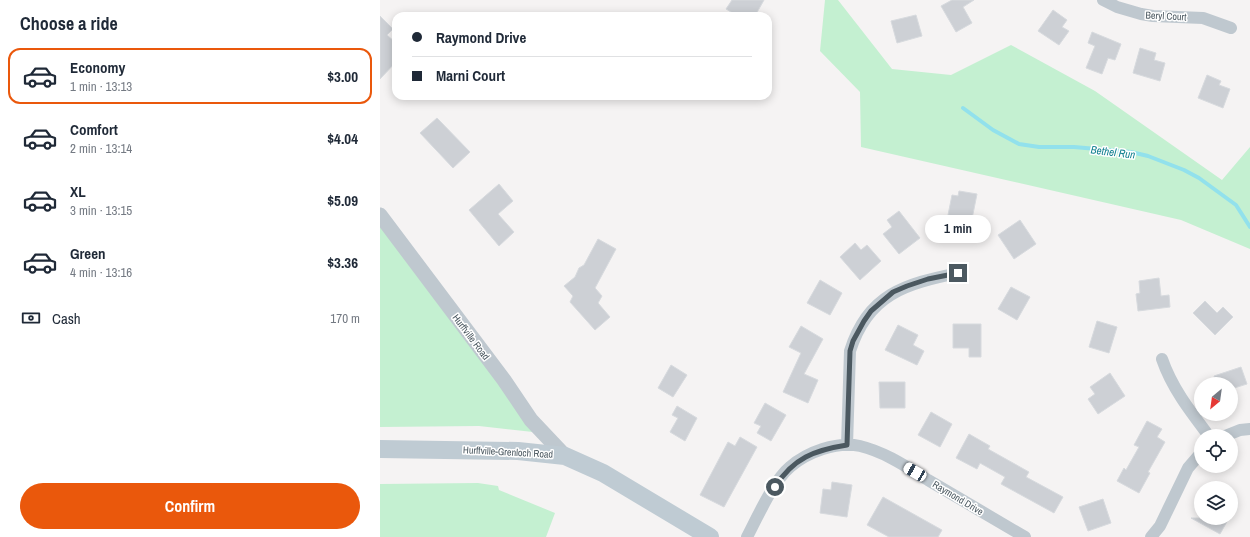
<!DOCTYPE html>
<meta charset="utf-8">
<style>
body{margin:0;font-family:"Archivo Narrow",sans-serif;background:#f6f6f7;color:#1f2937;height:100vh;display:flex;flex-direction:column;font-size:15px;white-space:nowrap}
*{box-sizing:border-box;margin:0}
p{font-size:13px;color:#747a83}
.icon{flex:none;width:22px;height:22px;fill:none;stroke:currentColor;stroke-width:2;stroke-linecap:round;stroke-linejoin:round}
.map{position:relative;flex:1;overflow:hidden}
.drawer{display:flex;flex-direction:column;background:#fff;width:380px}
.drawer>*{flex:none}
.hud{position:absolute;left:12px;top:12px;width:380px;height:88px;border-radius:12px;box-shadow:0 2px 10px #0003;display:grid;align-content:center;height:88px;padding:0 20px;background:#fff}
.needle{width:26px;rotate:209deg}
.controls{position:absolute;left:814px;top:377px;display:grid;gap:8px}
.controls a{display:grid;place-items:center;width:44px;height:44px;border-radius:50%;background:#fff;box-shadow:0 2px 10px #0003;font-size:20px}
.end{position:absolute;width:18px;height:18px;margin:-9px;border:5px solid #4b5860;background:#fff;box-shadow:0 0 0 2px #fff}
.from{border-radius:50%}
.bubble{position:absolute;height:28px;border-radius:14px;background:#fff;box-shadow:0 2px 10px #0003;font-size:13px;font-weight:700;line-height:28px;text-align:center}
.car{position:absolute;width:12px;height:24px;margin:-12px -6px;border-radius:5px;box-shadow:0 0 3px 1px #0007;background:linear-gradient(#fff 24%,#345 0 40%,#fff 0 76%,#345 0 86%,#fff 0)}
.hud b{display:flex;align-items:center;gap:14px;height:38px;font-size:15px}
.hud b+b{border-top:1px solid #e0e1e3}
.hud i{width:10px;height:10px;background:#1f2937}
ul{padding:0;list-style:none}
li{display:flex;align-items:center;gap:12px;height:56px;margin:0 8px 6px;padding:0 12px;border:2px solid transparent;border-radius:12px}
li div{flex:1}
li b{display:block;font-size:15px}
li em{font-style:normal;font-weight:700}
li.on{border-color:#ea580c}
li>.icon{width:36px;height:36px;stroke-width:1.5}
h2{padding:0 20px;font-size:18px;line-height:48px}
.pay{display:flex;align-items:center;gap:10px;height:44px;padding:0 20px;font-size:15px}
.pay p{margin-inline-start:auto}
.button{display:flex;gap:8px;margin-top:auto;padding:8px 20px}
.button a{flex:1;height:46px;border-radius:24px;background:#ea580c;color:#fff;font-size:16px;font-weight:700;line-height:46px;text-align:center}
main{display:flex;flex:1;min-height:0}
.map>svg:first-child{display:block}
.green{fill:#c4f0d1}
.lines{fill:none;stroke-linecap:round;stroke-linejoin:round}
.stream{stroke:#92e1ec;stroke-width:4}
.building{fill:#cdd0d5;stroke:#d7dade}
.minor{stroke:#bfc8cf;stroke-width:12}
.tertiary{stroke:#bfc8cf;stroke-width:15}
.secondary{stroke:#bfcbd3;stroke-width:18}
.route{stroke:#4b5860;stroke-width:5}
.labels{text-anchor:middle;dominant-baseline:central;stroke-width:3;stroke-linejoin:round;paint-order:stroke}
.street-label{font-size:10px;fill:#4b5860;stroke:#fff}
.water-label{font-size:11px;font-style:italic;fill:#0f7f8f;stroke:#fff}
</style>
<main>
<section class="drawer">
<h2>Choose a ride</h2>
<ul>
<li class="on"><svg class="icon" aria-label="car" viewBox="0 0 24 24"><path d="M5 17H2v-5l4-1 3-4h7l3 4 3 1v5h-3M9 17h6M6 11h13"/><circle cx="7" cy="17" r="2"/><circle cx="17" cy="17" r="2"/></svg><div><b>Economy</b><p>1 min · 13:13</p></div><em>$3.00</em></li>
<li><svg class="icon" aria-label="car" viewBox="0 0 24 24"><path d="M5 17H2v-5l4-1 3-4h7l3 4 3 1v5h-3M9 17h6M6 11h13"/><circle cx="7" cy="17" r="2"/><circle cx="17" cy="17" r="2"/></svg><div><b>Comfort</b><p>2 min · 13:14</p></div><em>$4.04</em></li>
<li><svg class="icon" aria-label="car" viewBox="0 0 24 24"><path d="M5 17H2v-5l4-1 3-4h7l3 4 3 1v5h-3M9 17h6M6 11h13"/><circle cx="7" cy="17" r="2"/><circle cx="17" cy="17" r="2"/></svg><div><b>XL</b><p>3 min · 13:15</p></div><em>$5.09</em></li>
<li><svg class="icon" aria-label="car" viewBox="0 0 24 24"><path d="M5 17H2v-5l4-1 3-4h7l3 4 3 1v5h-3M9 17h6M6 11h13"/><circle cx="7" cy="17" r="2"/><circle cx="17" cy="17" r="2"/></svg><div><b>Green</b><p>4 min · 13:16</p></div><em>$3.36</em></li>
</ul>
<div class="pay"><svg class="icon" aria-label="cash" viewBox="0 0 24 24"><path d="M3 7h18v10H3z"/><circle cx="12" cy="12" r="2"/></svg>Cash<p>170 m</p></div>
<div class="button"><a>Confirm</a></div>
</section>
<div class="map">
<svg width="870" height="537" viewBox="0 0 870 537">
<rect width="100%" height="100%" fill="#f5f3f3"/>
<path class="green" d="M445,0H458L512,69L571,75L631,45L715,91L842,180L870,147V249L801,220L481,147L480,92L440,51Z
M0,212L162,433L99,426L0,427Z
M98,483L118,486L119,490L175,513L166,537H0V484Z"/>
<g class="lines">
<path class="stream" d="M583,108L613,130L639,144L659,147H694L751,152L768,156L804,170L819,178L856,205L870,227"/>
</g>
<path class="building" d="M352,0H384L375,16H358L346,9Z
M572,0H594L583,7L592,23L576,32L561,6Z
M673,10L687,20L682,27L689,31L679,45L658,31Z
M536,15L542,36L517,43L511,21Z
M0,16L13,29L7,35L16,43V62L0,79Z
M712,32L741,44L735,60L728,58L722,74L706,68L715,46L708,43Z
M760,48L776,53L774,60L785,63L780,81L753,73Z
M827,75L841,81L839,85L850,89L843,108L818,98Z
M57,118L90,152L73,168L40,133Z
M119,184L133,201L118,214L134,232L119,246L89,210Z
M579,191L597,194L592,219L568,215L572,195L578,196Z
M519,211L540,238L519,254L503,234L512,227L507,220Z
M640,220L656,244L634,259L618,235Z
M218,239L236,249L215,288L222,296L218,303L230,317L215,330L190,302L193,296L184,286L195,277L199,268L204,265Z
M475,243L481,250L487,245L501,261L480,280L460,257Z
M779,278L781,296L789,295L790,307L758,311L756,294L760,293L759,281Z
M440,280L462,293L450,315L427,303Z
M631,287L650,297L637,320L618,309Z
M825,301L837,313L843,307L853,317L835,335L813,313Z
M717,321L737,327L729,353L709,347Z
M573,324H601V357H589V348H573Z
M518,325L538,335L533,345L544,351L537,365L505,350Z
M421,326L443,339L424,374L438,380L428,403L403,392L421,353L409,347Z
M291,365L307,375L293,397L278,388Z
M861,367L867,384L851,389V384H836L834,376Z
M730,373L745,396L718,414L708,399L715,394L710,387Z
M499,382H525V408H500Z
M385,403L406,415L391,441L377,433L381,426L374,423Z
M297,406L317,418L305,441L290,432L298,418L292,415Z
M551,412L572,424L560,447L538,435Z
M767,421L782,429L777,437L785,442L768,472L770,473L759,493L737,481L744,468L746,470L759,447L754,445Z
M589,434L610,446L608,449L649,472L646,477L683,497L674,513L621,484L625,477L600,463L597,469L576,458Z
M360,437L377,447L344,507L320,495L348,442L355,446Z
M452,482L472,485L467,517L440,513L443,489L451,490Z
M503,497L562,530L558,537H509L487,525Z
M723,499L731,523L708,531L699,507Z
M811,518H849L840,534Z"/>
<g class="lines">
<path class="minor" d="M723,0L737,7L761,14L773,16L823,18L851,28
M782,359C792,388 810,411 829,436
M845,436L860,430L870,429
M467,445L470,351C488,294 525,284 578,273
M367,537C377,518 394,480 410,467C427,452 457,441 480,446C505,452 527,467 548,480C580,499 613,518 645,537
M771,537L780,526L808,468L821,453"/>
<path class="tertiary" d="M0,215L124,380L151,420L185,456"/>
<path class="secondary" d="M0,449L138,451L185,456L223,473L330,537"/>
</g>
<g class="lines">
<path class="route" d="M395,487C413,458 435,450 467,445L470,351L473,341L484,321L491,311L513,292L527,286L548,279L578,273"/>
</g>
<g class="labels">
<g class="street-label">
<text transform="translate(786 16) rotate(3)">Beryl Court</text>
<text transform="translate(91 337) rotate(53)">Hurffville Road</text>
<text transform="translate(128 452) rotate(3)">Hurffville-Grenloch Road</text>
<text transform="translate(578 498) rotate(31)">Raymond Drive</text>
</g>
<g class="water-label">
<text transform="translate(733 152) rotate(7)">Bethel Run</text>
</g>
</g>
</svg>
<div class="controls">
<a><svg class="needle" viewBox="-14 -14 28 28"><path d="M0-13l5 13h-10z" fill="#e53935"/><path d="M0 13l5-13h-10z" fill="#747a83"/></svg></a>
<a><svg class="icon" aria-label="locate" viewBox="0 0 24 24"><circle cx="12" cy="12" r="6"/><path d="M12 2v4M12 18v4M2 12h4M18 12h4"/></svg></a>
<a><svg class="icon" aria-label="layers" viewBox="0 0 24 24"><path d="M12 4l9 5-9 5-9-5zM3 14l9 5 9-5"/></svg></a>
</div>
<i class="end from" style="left:395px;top:487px"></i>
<i class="end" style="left:578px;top:273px"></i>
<div class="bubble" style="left:545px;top:215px;width:66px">1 min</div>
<i class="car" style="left:535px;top:472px;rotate:300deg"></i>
<div class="hud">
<b><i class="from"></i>Raymond Drive</b>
<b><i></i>Marni Court</b>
</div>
</div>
</main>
